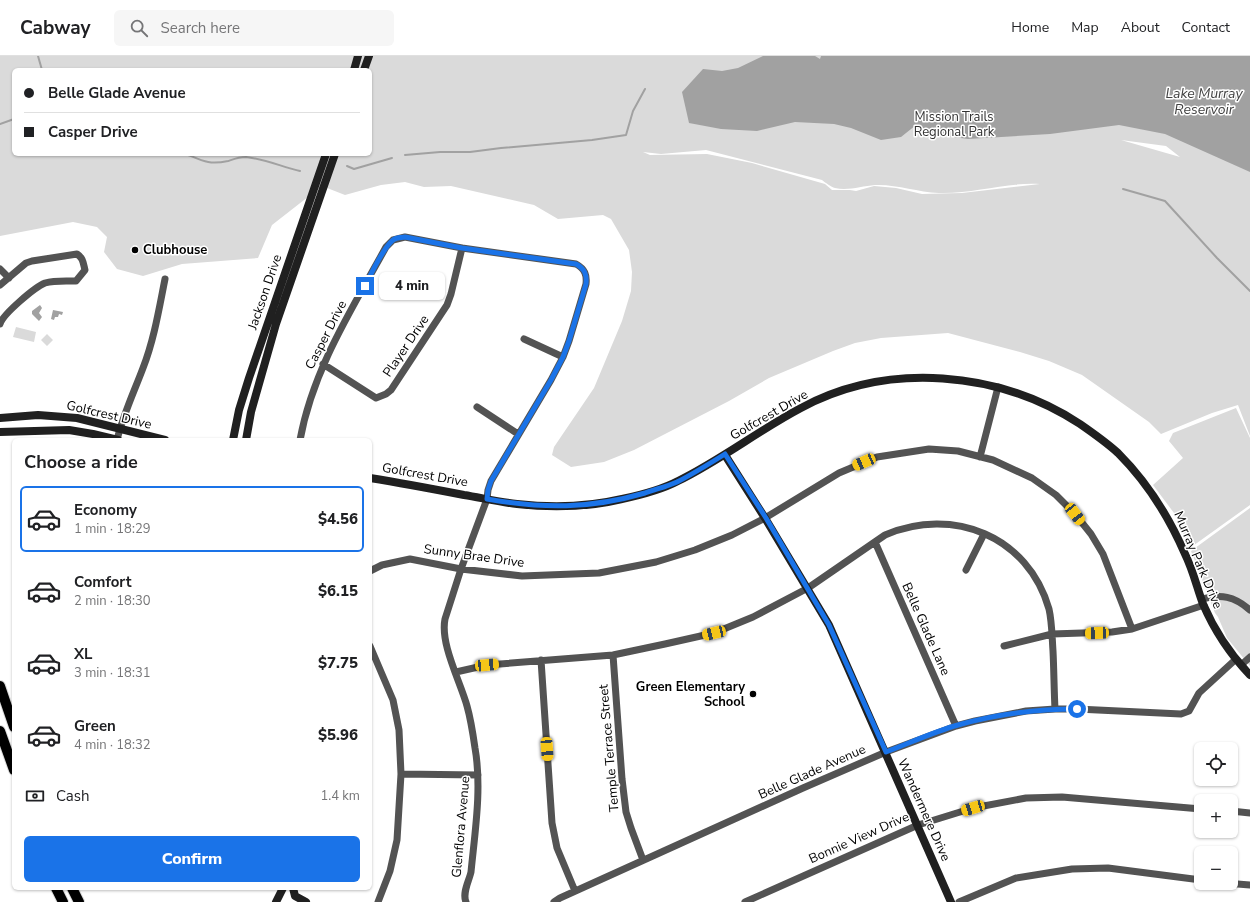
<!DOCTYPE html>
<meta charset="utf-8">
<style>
body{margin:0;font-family:"Nunito Sans",sans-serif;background:#f6f6f6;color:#202124;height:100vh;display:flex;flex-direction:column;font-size:15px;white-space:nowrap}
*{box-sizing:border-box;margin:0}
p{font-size:13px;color:#757577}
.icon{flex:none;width:22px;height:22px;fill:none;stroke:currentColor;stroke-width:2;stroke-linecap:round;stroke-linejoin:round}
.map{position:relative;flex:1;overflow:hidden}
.drawer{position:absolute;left:12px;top:382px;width:360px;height:452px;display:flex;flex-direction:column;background:#fff;border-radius:6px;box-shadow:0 1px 3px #0004}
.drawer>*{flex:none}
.hud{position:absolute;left:12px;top:12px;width:360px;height:88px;border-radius:6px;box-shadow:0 1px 3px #0004;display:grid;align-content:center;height:88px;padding:0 12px;background:#fff}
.fabs{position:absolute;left:1194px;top:686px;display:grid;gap:8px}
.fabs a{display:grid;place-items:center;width:44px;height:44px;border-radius:6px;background:#fff;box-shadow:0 1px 3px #0004;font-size:20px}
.end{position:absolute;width:18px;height:18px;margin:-9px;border:5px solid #1a73e8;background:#fff;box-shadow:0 0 0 2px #fff}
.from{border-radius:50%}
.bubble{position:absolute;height:28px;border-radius:6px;background:#fff;box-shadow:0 1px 3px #0004;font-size:13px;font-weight:800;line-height:28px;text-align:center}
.car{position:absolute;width:12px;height:24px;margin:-12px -6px;border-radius:5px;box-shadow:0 0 3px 1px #0007;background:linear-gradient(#f5c518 24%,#345 0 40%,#f5c518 0 76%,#345 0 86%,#f5c518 0)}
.hud b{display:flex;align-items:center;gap:14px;height:38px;font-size:15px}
.hud b+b{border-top:1px solid #e0e0e0}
.hud i{width:10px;height:10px;background:#202124}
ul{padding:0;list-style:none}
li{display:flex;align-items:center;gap:12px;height:66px;margin:0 8px 6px;padding:0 4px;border:2px solid transparent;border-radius:6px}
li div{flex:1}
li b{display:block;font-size:15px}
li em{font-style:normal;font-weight:800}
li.selected{border-color:#1a73e8}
li>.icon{width:36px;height:36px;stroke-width:1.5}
h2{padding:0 12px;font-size:18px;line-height:48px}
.pay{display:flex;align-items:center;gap:10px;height:44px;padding:0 12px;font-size:15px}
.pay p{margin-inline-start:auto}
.action{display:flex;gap:8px;margin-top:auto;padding:8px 12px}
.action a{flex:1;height:46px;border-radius:6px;background:#1a73e8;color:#fff;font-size:16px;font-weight:800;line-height:46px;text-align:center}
header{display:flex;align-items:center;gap:24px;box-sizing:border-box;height:56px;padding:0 20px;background:#fff;border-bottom:1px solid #e0e0e0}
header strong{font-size:19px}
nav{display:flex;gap:22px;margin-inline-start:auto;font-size:14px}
.search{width:280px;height:36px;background:#f6f6f6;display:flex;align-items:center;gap:10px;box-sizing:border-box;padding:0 14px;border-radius:6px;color:#757577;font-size:15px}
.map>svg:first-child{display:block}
.green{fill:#dadada;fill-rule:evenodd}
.water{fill:#a1a1a1}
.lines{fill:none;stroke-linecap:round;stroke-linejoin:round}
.stream{stroke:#a1a1a1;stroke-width:2}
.primary-casing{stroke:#dbdbdb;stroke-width:12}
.street{stroke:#535353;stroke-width:7}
.secondary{stroke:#202020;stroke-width:8}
.primary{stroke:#000;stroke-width:10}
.route{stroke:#1a73e8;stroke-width:5}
.poi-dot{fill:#000;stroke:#fff;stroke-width:1.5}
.labels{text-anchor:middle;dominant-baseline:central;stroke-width:3;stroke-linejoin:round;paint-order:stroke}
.park-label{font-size:13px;fill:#313131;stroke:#fff}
.poi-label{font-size:13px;font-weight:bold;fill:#000;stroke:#fff;text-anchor:start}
.street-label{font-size:13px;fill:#000;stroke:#fff}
.water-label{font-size:14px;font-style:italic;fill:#424242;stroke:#fff}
</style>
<header>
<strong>Cabway</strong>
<div class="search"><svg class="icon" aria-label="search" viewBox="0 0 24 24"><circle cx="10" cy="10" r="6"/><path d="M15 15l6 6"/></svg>Search here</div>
<nav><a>Home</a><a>Map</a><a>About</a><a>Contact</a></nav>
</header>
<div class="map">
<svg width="1250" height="846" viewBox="0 0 1250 846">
<rect width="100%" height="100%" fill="#fff"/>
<path class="green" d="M0,0H1250V380L1238,349L1212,357L1161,378L1149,366L1082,319L1049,305L1020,296L948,277L881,282L855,287L833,295L769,322L729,345L634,394L604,406L571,411L552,399L554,391L594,332L622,265L631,235L632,216L629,194L611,163L603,159L558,163L534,149L451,130L424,131L405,126L381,129L345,139L322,130L272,169L258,202L182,208L143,220L117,213L104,196L107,181L97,171L73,166L0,180ZM14,14H370V98H14ZM1121,84L1166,90L1180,101ZM706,94L822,124C826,127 831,131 835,132C848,135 862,130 875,129C896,128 917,136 939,137C973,138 1006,126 1040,128L962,137L922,138L896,132L874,130L856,135L850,134H832L825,128L752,107L707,98L650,99L643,96L661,98Z
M16,271L36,276L34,286L13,281Z
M47,278L53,284L47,290L41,284Z
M1236,352L1250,382V449L1190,492L1174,457L1153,429L1183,402L1169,385L1173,377Z
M1250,452V610L1227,582L1218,561L1215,557L1191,495Z"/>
<path class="water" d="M763,0H815L820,3L821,0H1250V116L1165,78L1119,69L1050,78L968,83L939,79L916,69L901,81L881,84L851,72L834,68L795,66L757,75L721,73L689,67L682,36L703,13L722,15L738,12Z
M40,249L42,252L39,257L42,261L39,265L32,258V255Z
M53,254L63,256L62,259L59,258L58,261H55L54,264L51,263Z"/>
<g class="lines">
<path class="stream" d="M38,0L42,14
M0,68L14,63
M186,98C203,105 209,109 228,105C234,103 239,101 246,101C264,103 283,111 300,115
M405,99L440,96H470L501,92L592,84L626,79L633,55L645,33
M347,110L354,113L392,102
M1123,133L1165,145L1217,202L1250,235"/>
<defs>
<path id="primary" d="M0,630L14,671
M0,675L14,714
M56,832L63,846
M72,832L79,846"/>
</defs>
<use href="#primary" class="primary-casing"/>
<path class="street" d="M0,213L9,222
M0,229L26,207L32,205L77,198C83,202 83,206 85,214L76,225C67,225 55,224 45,227C35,231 3,258 0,268
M524,283L563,301
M323,308L376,342L386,338L391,334L447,249L451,238L462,192
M477,351L518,378
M117,384C123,359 134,336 143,312C154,284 159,253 165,223
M300,384C313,313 352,253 386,191L393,184L405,181L462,192L576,208C585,213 587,219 586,228L569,285L563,301L551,324L491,425L488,434L487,443L461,513L445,563C440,588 460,625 467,650C471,664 473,678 475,692C482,732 475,775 471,816C469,825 462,837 466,846
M980,401L998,331
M875,486L956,670
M966,514L984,478
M370,515L382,509L410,503L461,513L522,520L599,517L656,506L695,494L732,479L765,462L839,417L877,401L929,393L958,395L993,404L1032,422L1056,439L1075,458L1091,478L1103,498L1132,573
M1202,543C1221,538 1234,540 1250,554
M370,590L393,644L399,674L401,718L397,784L390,815L378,846
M1004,590L1052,578L1112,576L1132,573L1204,549
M613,599L622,723L626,756L631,772L643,804
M541,604L552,767L557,792L575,835
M1241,609L1250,601
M456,616L487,609L613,599L665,588L714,577L753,561L808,532L885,479C953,450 1028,480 1049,553C1052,566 1052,581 1053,595C1054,615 1054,634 1055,653
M401,718L478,719
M1231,755L1250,757
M1225,827L1250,829
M554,846L560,842L803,732L886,696L956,670L975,665L1026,655L1055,653H1077L1181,658L1189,655L1199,637L1235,604
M745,846L918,769L973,752L1026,742L1062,741L1201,753
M959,846L1016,822L1072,813L1108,812L1201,824"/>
<path class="secondary" d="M354,14L358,0
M364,14L369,0
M0,362L38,359L77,362L165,384
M0,376L69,374L93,378L118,384
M233,384L239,354L249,322L326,98
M246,384L251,356L276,268L335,98
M725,399L765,462L829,569L951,846
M370,422C401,427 433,433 464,439C482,442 499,446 517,448C552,452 588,451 622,443C641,439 661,434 678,425C721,404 759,374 801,352C888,305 999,315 1080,368C1093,377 1106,386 1118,397C1147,426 1169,461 1185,498C1193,514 1197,532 1203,548C1215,576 1229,597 1250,619
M293,832L295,840L306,846
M276,846L283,832"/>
<use href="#primary" class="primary"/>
</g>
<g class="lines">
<path class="route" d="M365,230C371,218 383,192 393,184C397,181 401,182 405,181L462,192L576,208C585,213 587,219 586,228L569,285L563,301L551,324L491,425L488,434L487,443C543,453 590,453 645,437C656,433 666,431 677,426C693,418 709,408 725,398L766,462L829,569L886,696C910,687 933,676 958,669C997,658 1036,653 1077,653"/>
</g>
<g class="poi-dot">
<circle cx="135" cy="194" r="4"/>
<circle cx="753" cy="638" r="4"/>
</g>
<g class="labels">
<g class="park-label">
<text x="954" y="61">Mission Trails<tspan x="954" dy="15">Regional Park</tspan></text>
</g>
<g class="poi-label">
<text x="143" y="194">Clubhouse</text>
<text x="745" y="631" text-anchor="end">Green Elementary<tspan x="745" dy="15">School</tspan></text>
</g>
<g class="street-label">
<text transform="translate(265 236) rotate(-71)">Jackson Drive</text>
<text transform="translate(326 279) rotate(-63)">Casper Drive</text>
<text transform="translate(406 290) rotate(-56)">Player Drive</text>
<text transform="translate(109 359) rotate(13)">Golfcrest Drive</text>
<text transform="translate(769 359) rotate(-30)">Golfcrest Drive</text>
<text transform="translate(425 419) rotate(10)">Golfcrest Drive</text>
<text transform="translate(474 500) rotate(8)">Sunny Brae Drive</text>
<text transform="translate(1198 504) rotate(67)">Murray Park Drive</text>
<text transform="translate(926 573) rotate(66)">Belle Glade Lane</text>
<text transform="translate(609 692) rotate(-95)">Temple Terrace Street</text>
<text transform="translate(812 716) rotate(-24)">Belle Glade Avenue</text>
<text transform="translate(924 754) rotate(66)">Wandermere Drive</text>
<text transform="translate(461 771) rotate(-85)">Glenflora Avenue</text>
<text transform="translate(859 782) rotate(-24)">Bonnie View Drive</text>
</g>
<g class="water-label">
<text x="1204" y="37">Lake Murray<tspan x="1204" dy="16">Reservoir</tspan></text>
</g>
</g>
</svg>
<div class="fabs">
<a><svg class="icon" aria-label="locate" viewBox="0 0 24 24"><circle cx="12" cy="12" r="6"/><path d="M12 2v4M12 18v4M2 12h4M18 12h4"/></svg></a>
<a>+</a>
<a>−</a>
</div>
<i class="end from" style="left:1077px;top:653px"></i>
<i class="end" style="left:365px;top:230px"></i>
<div class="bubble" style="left:379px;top:216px;width:66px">4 min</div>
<i class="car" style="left:864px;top:406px;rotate:247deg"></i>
<i class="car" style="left:1075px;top:458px;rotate:142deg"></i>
<i class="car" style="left:714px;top:577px;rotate:257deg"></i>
<i class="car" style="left:1097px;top:577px;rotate:268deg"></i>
<i class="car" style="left:487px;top:609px;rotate:85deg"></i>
<i class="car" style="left:547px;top:693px;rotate:176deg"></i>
<i class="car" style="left:973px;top:752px;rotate:253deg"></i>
<div class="hud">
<b><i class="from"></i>Belle Glade Avenue</b>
<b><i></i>Casper Drive</b>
</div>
<section class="drawer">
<h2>Choose a ride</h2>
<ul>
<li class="selected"><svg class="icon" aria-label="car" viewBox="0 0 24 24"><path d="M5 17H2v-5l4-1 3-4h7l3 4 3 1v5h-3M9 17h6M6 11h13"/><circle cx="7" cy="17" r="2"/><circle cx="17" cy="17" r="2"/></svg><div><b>Economy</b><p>1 min · 18:29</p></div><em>$4.56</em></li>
<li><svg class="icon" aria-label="car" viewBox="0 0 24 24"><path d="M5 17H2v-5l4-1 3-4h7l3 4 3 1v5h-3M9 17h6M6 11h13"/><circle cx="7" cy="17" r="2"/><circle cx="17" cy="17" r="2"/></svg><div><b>Comfort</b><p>2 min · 18:30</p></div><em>$6.15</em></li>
<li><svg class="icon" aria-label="car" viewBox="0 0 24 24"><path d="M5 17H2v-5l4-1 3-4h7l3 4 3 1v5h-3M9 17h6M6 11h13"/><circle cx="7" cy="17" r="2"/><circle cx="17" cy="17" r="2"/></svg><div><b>XL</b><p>3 min · 18:31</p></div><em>$7.75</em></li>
<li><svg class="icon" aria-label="car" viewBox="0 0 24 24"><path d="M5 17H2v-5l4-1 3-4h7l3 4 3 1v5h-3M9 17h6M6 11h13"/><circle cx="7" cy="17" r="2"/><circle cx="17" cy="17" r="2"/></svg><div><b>Green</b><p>4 min · 18:32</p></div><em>$5.96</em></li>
</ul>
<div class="pay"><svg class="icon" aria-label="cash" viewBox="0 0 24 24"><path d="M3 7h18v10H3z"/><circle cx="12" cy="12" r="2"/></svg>Cash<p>1.4 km</p></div>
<div class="action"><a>Confirm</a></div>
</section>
</div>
